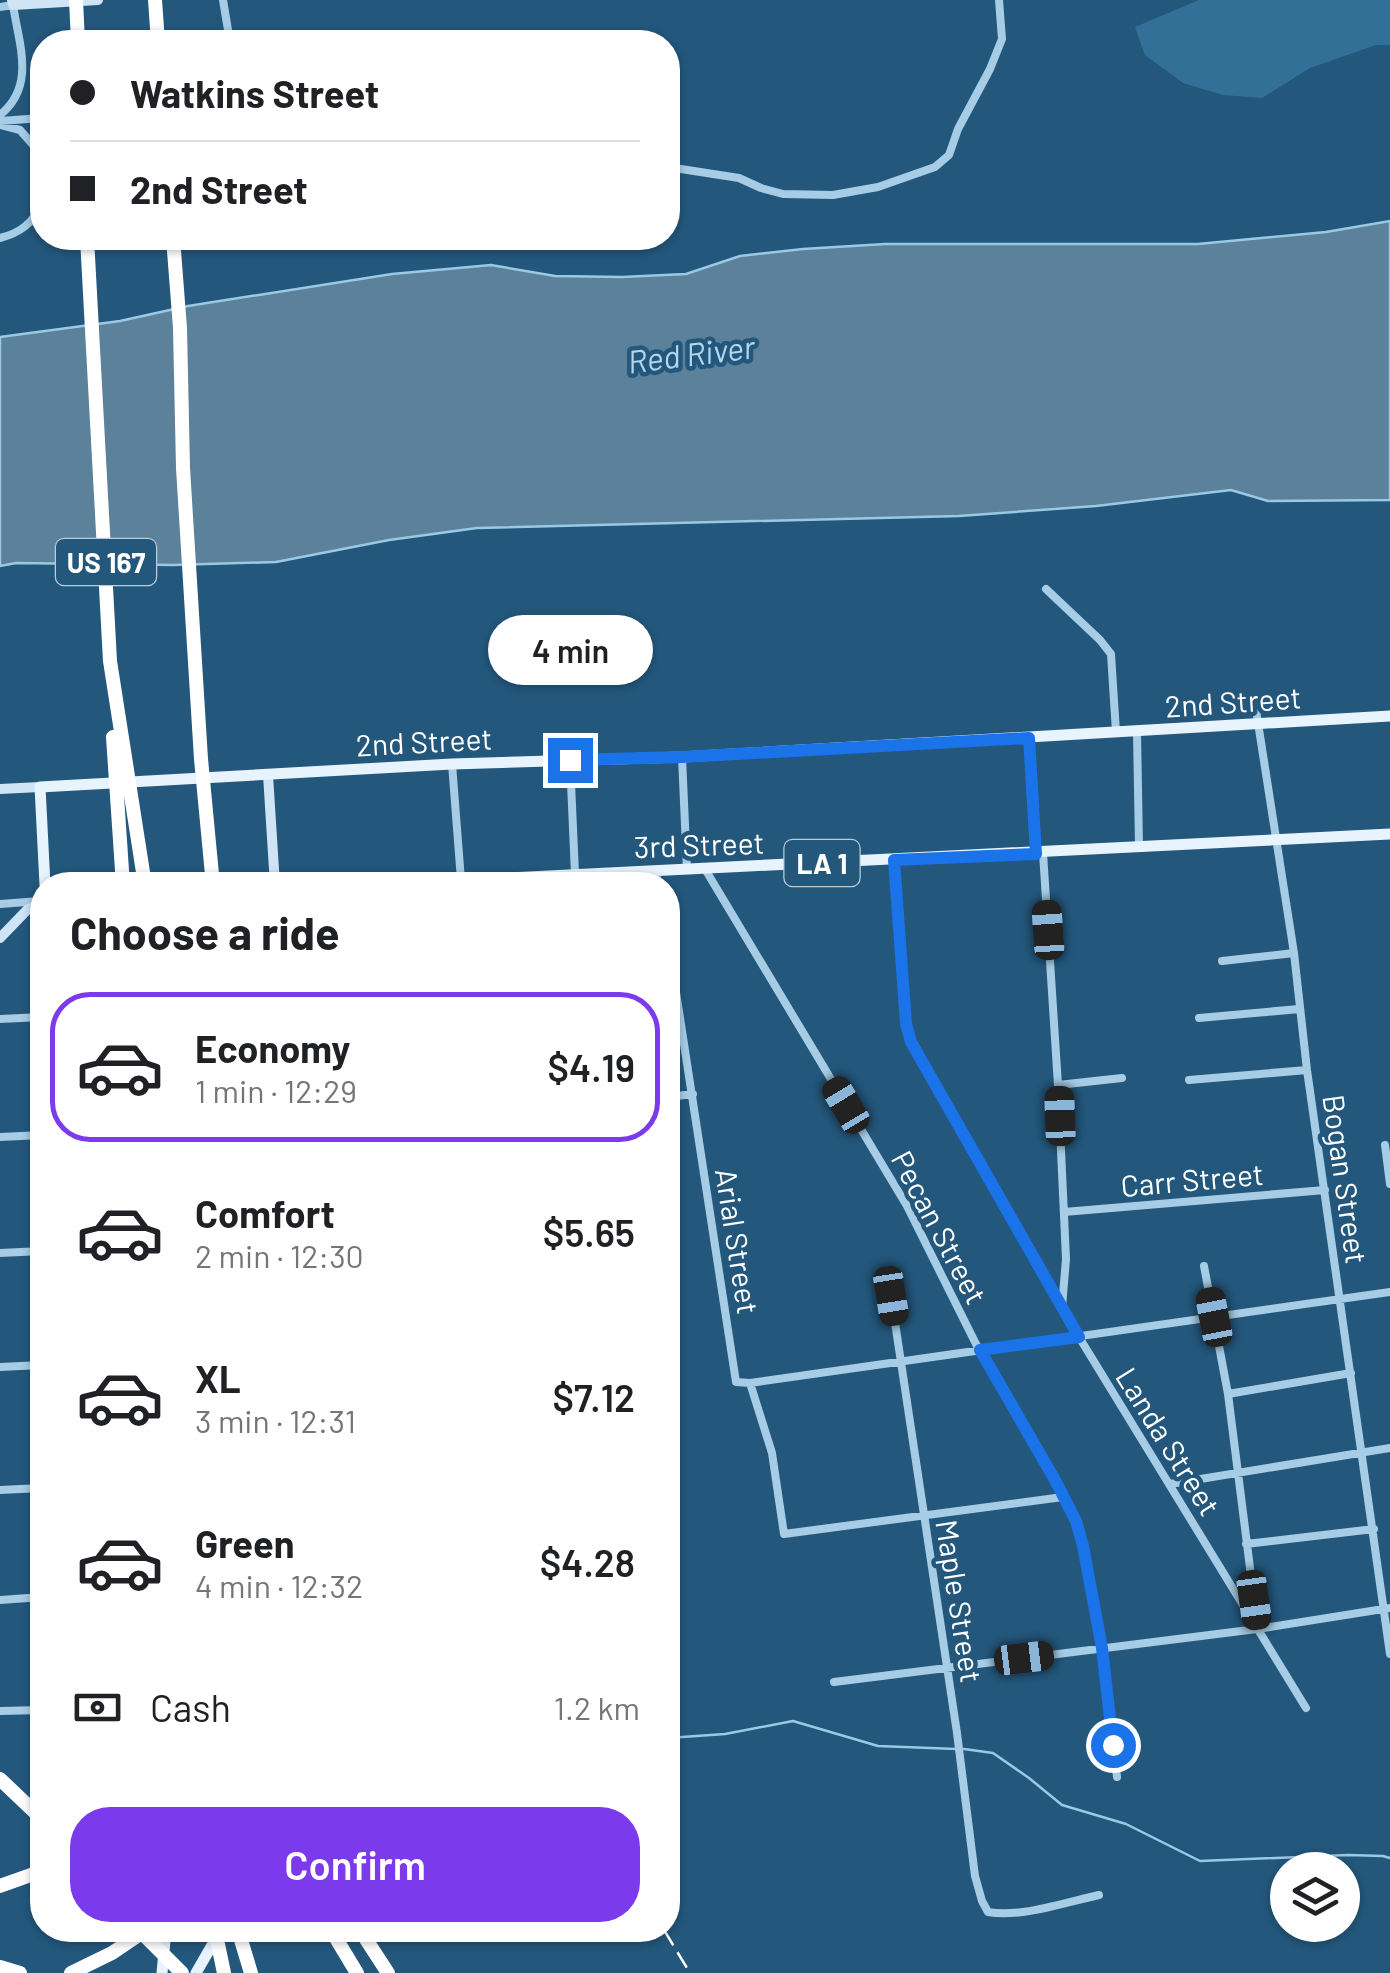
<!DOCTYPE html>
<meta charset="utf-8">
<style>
body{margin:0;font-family:Barlow,sans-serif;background:#f2f2f2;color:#202124;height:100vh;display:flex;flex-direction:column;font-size:38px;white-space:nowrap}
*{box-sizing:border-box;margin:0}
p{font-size:32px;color:#757577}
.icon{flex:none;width:55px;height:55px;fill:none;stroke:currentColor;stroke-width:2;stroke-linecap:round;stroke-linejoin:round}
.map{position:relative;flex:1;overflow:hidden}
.side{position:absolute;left:30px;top:872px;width:650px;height:1070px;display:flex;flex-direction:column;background:#fff;border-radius:40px;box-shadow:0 2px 8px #0004}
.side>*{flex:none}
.hud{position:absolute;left:30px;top:30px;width:650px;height:220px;border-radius:40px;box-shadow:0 2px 8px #0004;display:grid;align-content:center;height:220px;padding:0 40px;background:#fff}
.tools{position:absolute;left:1270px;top:1852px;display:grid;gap:20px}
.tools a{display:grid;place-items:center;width:90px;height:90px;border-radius:50%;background:#fff;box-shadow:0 2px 8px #0004;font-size:50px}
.end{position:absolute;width:45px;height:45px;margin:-22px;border:12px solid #1a73e8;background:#fff;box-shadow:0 0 0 5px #fff}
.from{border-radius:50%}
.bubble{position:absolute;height:70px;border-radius:35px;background:#fff;box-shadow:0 2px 8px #0004;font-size:32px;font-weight:600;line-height:70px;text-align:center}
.car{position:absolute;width:30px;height:60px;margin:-30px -15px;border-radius:12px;box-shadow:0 0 8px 2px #0007;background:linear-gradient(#222 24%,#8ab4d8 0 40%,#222 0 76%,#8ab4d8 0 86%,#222 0)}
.hud b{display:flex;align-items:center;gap:35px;height:95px;font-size:38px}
.hud b+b{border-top:2px solid #e0e0e0}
.hud i{width:25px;height:25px;background:#202124}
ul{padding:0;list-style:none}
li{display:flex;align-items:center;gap:30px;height:150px;margin:0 20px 15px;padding:0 20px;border:5px solid transparent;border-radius:40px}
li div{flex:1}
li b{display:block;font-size:38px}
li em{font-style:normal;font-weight:600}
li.active{border-color:#7c3aed}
li>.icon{width:90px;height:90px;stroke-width:1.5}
h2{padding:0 40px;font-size:45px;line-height:120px}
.pay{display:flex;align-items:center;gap:25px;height:110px;padding:0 40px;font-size:38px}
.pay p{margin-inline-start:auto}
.cta{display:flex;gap:20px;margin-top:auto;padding:20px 40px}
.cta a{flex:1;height:115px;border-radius:40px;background:#7c3aed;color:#fff;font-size:40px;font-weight:600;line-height:115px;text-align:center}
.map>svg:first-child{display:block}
.green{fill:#337097}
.water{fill:#5b819b;stroke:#9ac9e6;stroke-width:2.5}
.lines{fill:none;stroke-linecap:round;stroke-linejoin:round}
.stream{stroke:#9ac9e6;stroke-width:2.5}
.street{stroke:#a6cde5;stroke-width:8}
.secondary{stroke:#cfe5f5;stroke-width:10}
.primary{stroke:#e7f3fd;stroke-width:11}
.highway{stroke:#fff;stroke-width:14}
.rail{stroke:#fff;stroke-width:2.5;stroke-dasharray:18 8;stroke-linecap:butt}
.highway-bridge{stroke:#fff;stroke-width:14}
.route{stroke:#1a73e8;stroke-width:12}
.labels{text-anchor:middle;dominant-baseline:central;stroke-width:9;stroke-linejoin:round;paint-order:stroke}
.shield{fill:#23577c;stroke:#bdcdd8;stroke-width:2.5}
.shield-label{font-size:28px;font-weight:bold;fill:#fff}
.street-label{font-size:30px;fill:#fff;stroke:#23577c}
.water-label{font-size:32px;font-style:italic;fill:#b1d6ed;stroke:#23577c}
</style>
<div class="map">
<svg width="1390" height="1973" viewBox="0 0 1390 1973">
<rect width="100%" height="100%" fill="#23577c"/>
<path class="green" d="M1199,0H1390V45H1376L1310,68L1262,98L1223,95L1183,83L1145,55L1135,27Z"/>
<path class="water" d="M1390,221V500L1268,501L1231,490L1096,506L959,516L477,528L389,540L276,562L173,565L16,563L0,566V337L120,321L188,306L392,274L491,265L555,276L622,277L686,274L740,256L803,249L885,244H1198L1326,232Z"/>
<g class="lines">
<path class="stream" d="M668,1738L725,1734L793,1721L878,1746L956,1749
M964,1749L993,1753L1029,1778L1062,1805L1126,1824L1200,1861L1348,1855L1383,1856L1390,1858"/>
<path class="street" d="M223,0L230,42
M0,7L13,5C19,45 36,86 0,115
M0,121L42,118
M0,125L20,130L42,155
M668,167L739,178L761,188L783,194L833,195L878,187L935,167L949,155L958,129L990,69L1002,39L999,0
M0,238C20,233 33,223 42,204
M1046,589L1100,640L1111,654L1116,732
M1256,710L1294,953L1307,1070L1390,1654
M1137,732L1139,846
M1029,738L1035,854
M682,757L687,870
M570,760L575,874
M452,764L461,880
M1043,853L1058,1085L1066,1259L1062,1307
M894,859L906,1024L911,1042L1079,1337L1306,1708
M705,869L907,1206L979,1350L1070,1508L1083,1545L1102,1648L1117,1777
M656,871L658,885
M0,904L40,901
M668,940L736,1382L750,1383L772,1453L784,1534L1063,1497
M1222,961L1294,953
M1199,1018L1299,1009
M0,1019L42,1017
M1189,1080L1307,1070
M1058,1085L1122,1078
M668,1097L693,1094
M0,1137L42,1135
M1385,1145L1390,1184
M1064,1212L1325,1190
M0,1253L42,1251
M1204,1266L1228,1394L1257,1623
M891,1296L957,1733L975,1876L982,1901L988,1912C1020,1918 1067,1902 1099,1895
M0,1367L42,1365
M750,1383L1390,1292
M1228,1394L1351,1373
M1170,1484L1390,1448
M0,1490L42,1488
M1246,1544L1374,1529
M0,1600L42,1597
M834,1682L1257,1629L1390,1608
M0,1711L42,1710"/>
<path class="secondary" d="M12,0L13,5L98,0
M268,775L275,885
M0,789L40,787
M0,938L28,909L42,903"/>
<path class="primary" d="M45,885L40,787L452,764L682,757L1390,716
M369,885C709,867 1050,852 1390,834
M162,1973L166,1930
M196,1973L219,1933"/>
<path class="highway" d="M155,0L158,42
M0,1779L42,1819
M0,1886L42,1871
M238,1930L251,1973
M331,1930L357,1973
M360,1930L388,1973
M0,1967L20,1973"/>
<path class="rail" d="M664,1930L690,1973"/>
<path class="highway-bridge" d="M76,0L78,42
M87,238L110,661L145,885
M173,238L180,328L183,468L201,759L213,885
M113,737L123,885
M139,1930L182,1973
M215,1930L224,1973
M71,1973L112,1953L146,1930"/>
</g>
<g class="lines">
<path class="route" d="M570,760L682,757L1029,738L1036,854L894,860L906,1024L911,1042L1079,1337L980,1350L1055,1480L1076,1521L1083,1546L1102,1648L1113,1745"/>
</g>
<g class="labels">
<g class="shield">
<rect x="56" y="539" width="100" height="46" rx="8"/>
<rect x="784.5" y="840" width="75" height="46" rx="8"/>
</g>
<g class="shield-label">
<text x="106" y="562">US 167</text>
<text x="822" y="863">LA 1</text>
</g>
<g class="street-label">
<text transform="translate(1233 701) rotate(-4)">2nd Street</text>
<text transform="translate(424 741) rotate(-3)">2nd Street</text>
<text transform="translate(699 844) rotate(-2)">3rd Street</text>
<text transform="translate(1192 1179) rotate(-5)">Carr Street</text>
<text transform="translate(1346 1179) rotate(82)">Bogan Street</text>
<text transform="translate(940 1227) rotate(62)">Pecan Street</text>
<text transform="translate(738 1241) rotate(81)">Arial Street</text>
<text transform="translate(1169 1441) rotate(58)">Landa Street</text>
<text transform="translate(960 1601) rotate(81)">Maple Street</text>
</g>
<g class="water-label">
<text transform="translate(691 353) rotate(-7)">Red River</text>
</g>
</g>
</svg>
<div class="tools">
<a><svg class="icon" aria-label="layers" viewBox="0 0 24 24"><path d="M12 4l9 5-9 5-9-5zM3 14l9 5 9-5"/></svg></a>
</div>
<i class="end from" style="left:1113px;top:1745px"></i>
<i class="end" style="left:570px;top:760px"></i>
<div class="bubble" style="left:488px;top:615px;width:165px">4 min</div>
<i class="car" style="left:1048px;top:930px;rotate:356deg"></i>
<i class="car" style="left:846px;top:1105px;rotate:329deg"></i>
<i class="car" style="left:1060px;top:1116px;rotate:358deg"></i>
<i class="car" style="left:891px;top:1296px;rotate:171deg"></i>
<i class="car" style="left:1214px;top:1317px;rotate:349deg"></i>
<i class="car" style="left:1254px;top:1600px;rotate:172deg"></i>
<i class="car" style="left:1024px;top:1658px;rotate:83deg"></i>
<div class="hud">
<b><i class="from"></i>Watkins Street</b>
<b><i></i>2nd Street</b>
</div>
<section class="side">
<h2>Choose a ride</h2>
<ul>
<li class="active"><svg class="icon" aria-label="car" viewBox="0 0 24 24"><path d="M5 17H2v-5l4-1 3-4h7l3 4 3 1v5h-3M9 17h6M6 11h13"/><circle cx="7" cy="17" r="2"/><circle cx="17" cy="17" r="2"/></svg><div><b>Economy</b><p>1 min · 12:29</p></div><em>$4.19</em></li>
<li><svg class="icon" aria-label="car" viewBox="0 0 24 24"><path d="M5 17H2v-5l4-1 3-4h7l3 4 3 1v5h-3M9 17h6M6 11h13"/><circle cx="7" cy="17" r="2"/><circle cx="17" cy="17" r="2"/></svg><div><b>Comfort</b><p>2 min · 12:30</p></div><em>$5.65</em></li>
<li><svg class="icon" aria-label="car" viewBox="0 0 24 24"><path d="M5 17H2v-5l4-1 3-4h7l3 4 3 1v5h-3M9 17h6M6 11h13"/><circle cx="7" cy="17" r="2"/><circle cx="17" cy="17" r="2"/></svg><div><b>XL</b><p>3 min · 12:31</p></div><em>$7.12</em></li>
<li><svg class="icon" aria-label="car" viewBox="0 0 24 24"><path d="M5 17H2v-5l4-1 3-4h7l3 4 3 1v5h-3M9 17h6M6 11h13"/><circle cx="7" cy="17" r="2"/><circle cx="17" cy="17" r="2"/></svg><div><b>Green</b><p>4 min · 12:32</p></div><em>$4.28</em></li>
</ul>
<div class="pay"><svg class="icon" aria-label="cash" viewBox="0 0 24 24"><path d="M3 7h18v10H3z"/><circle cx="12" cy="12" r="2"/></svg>Cash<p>1.2 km</p></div>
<div class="cta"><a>Confirm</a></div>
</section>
</div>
